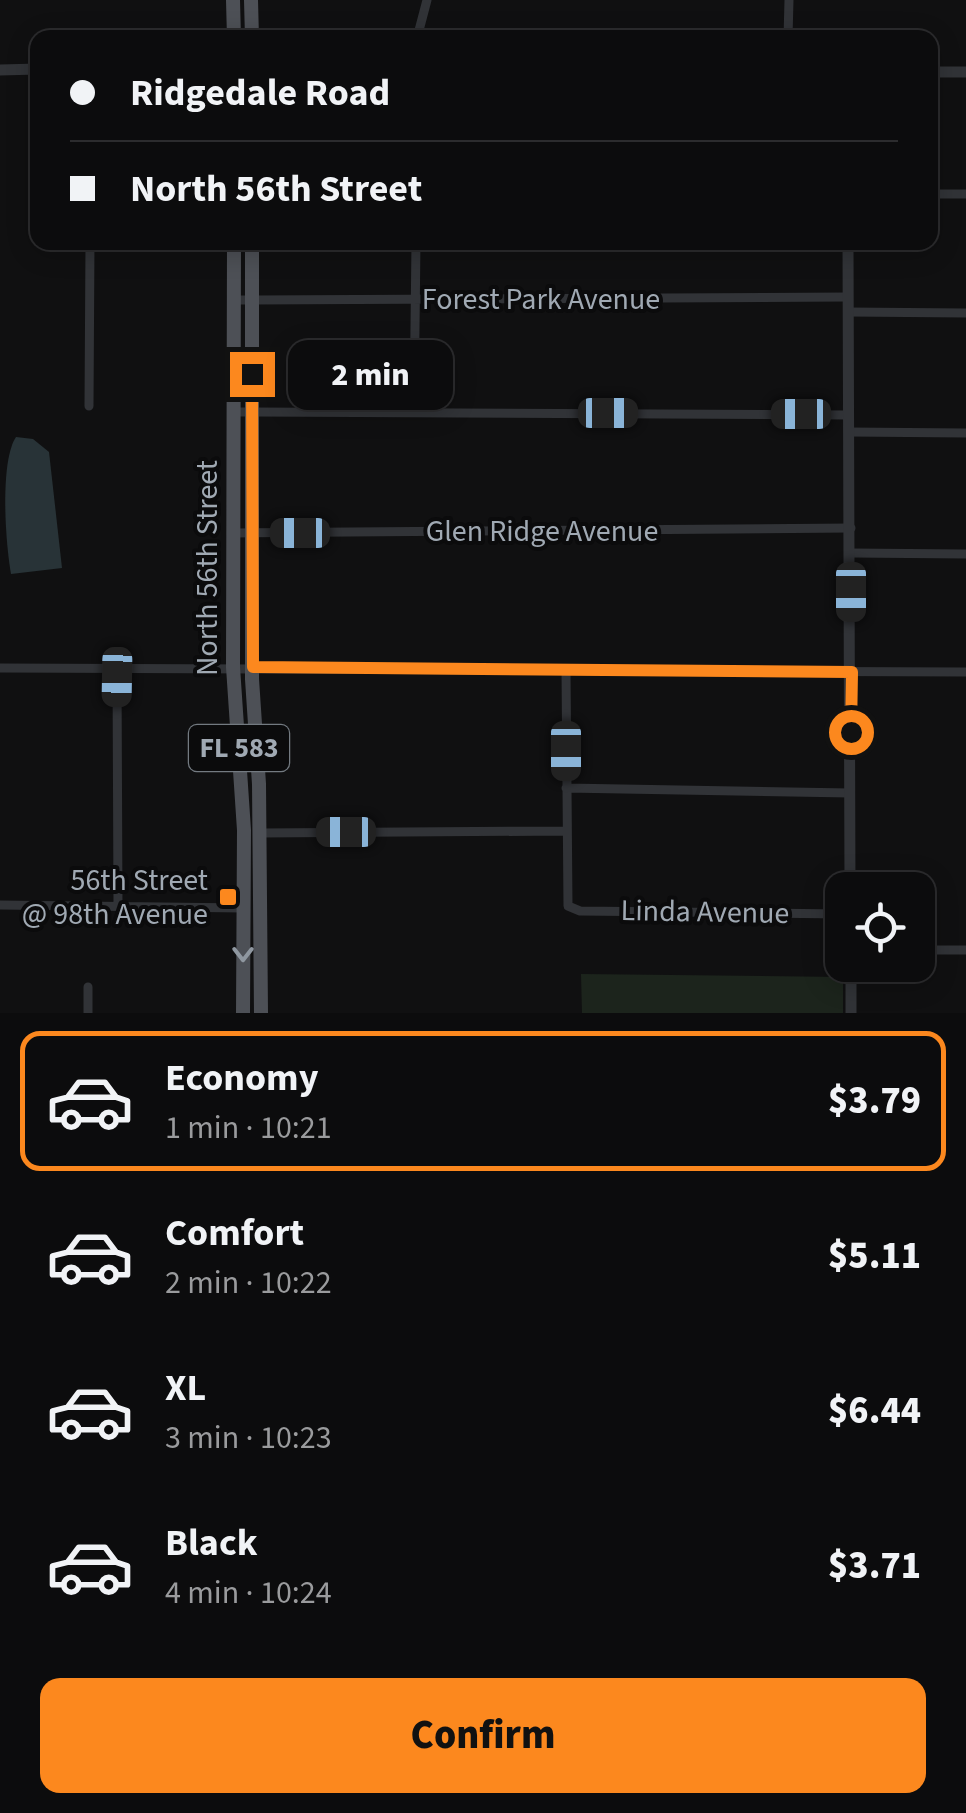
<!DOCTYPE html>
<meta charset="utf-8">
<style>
body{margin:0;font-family:"Source Sans 3",sans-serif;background:#1a1a1b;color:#f1f3f6;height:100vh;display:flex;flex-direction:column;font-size:38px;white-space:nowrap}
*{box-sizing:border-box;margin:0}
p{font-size:32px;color:#9a9b9d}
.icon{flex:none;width:55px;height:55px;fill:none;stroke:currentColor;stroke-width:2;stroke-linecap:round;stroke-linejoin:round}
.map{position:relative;height:1013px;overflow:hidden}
.side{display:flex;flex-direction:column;background:#0c0c0d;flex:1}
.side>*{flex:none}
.top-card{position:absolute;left:30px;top:30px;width:908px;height:220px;border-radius:20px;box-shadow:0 5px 25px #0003,0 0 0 2px #2c2c2e;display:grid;align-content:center;height:220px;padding:0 40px;background:#0c0c0d}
.fabs{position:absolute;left:825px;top:872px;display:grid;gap:20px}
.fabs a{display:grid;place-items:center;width:110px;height:110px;border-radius:20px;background:#0c0c0d;box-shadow:0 5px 25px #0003,0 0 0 2px #2c2c2e;font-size:50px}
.end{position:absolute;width:45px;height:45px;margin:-22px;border:12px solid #fc881e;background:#111;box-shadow:0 0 0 5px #111}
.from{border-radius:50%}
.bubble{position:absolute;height:70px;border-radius:20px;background:#0c0c0d;box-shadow:0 5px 25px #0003,0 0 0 2px #2c2c2e;font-size:32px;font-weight:800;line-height:70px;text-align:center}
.car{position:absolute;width:30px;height:60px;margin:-30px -15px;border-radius:12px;box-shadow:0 0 8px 2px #0007;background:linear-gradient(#222 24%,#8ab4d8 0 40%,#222 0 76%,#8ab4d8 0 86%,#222 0)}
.top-card b{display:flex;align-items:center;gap:35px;height:95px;font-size:38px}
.top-card b+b{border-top:2px solid #2c2c2e}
.top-card i{width:25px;height:25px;background:#f1f3f6}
ul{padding:18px 0 0;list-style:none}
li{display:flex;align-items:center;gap:30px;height:140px;margin:0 20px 15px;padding:0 20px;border:5px solid transparent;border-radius:20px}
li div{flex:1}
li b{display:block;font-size:38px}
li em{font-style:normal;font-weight:800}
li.selected{border-color:#fc881e}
li>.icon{width:90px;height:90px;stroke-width:1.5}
.button{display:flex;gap:20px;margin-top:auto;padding:20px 40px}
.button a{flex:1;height:115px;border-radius:20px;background:#fc881e;color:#111;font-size:40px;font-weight:800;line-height:115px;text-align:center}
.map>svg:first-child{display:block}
.green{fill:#1c241c}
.water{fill:#283337}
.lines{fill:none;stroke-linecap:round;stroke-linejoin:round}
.minor{stroke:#313337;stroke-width:9}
.tertiary{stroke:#313337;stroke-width:11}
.primary{stroke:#4d5056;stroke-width:14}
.oneway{stroke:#8f97a0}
.route{stroke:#fc881e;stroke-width:12}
.poi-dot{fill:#fc881e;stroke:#0b0b0c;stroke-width:4}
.labels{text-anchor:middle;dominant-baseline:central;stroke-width:8;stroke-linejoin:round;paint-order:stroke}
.shield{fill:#0b0b0c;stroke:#737a81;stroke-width:2.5}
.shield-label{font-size:28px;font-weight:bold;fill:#a0a9b3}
.street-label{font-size:30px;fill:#a0a9b3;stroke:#0b0b0c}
.poi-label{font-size:30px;fill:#a0a9b3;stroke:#0b0b0c;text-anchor:end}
</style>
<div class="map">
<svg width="966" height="1013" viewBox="0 0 966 1013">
<rect width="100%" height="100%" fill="#101011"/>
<path class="green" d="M581,974L843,977V1013H582Z"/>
<path class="water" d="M16,437L33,439L49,452L62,568L11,574C5,540 0,461 16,437Z"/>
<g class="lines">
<path class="minor" d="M417,38L427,0
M788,38L789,0
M930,194H966
M234,300L848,297
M848,312L966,313
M89,406L90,242
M234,412L849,415
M414,412L416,242
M849,432L966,433
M234,533L851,528
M851,553L966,554
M0,668L966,672
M117,669L118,906
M566,670L568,906L580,911L842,914
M566,788L850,793
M261,833L565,831
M0,905L243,908
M918,950H966
M88,1013V987"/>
<path class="tertiary" d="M0,70L38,69
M930,72H966
M848,242L850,890
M851,1013V965"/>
<path class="primary" d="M233,0L234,38
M251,0L252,38
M234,242L233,667L244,830L243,1013
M252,242V679L259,784L261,1013"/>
</g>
<defs><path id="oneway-chevron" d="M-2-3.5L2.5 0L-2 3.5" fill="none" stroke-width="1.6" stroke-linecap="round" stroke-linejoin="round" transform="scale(2.5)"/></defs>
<use class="oneway" href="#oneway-chevron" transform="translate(243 954) rotate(90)"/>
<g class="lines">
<path class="route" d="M252,374L253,667L852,672L851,732"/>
</g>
<rect class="poi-dot" x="218" y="887" width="20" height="20" rx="5"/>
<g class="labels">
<rect class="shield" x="189" y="725" width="100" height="46" rx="8"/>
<g class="shield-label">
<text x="239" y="748">FL 583</text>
</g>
<g class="street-label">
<text x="541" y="299">Forest Park Avenue</text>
<text x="542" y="531">Glen Ridge Avenue</text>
<text transform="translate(207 568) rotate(-90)">North 56th Street</text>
<text transform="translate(705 912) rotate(1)">Linda Avenue</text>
</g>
<g class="poi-label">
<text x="208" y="880">56th Street<tspan x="208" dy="34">@ 98th Avenue</tspan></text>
</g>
</g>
</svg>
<div class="fabs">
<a><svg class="icon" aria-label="locate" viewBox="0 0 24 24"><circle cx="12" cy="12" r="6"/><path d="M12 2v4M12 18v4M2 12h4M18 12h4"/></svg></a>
</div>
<i class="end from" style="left:851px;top:732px"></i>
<i class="end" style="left:252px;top:374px"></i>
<div class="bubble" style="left:288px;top:340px;width:165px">2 min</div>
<i class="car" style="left:608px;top:413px;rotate:90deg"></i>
<i class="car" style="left:801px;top:414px;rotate:270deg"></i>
<i class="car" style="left:300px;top:533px;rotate:270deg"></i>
<i class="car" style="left:851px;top:592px;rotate:180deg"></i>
<i class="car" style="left:117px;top:677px;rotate:181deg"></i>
<i class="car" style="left:566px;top:751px;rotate:180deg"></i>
<i class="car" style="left:346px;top:832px;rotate:270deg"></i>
<div class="top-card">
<b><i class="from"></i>Ridgedale Road</b>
<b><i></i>North 56th Street</b>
</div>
</div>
<section class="side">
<ul>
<li class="selected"><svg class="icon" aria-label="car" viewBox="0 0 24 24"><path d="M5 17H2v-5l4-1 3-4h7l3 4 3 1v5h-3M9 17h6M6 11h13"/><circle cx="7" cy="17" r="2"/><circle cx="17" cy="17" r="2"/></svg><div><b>Economy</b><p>1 min · 10:21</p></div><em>$3.79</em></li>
<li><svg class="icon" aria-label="car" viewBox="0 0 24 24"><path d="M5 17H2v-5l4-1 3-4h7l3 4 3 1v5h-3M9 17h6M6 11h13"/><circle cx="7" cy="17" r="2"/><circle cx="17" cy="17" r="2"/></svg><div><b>Comfort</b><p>2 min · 10:22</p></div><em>$5.11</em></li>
<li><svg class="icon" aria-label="car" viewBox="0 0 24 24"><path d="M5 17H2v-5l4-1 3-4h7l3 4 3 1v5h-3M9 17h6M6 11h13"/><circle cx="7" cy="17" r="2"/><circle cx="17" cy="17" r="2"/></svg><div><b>XL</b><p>3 min · 10:23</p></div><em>$6.44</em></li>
<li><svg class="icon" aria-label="car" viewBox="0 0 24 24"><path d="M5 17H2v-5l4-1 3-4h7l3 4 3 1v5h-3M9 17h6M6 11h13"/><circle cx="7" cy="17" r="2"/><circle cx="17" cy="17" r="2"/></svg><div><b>Black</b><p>4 min · 10:24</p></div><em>$3.71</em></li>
</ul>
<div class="button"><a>Confirm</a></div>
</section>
